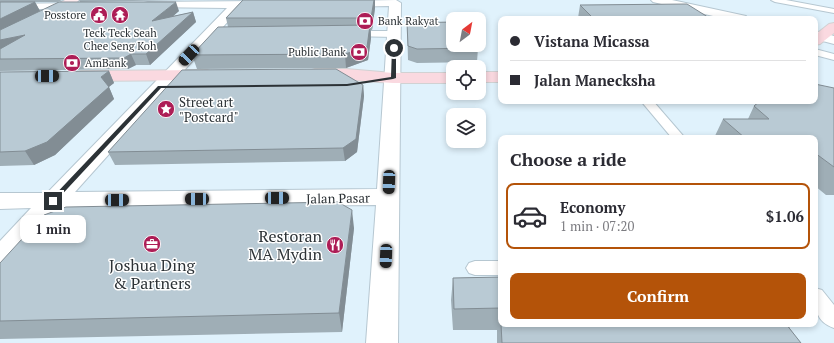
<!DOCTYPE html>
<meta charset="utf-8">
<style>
body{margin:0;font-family:"PT Serif",serif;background:#f7f7f7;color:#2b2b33;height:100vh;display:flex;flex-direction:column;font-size:15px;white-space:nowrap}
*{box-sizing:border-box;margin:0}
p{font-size:13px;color:#7c7c81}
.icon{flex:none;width:22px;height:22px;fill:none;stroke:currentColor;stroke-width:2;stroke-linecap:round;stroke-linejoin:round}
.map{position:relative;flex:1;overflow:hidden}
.side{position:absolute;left:498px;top:135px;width:320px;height:192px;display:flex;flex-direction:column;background:#fff;border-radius:8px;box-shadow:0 2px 6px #0003}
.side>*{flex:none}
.hud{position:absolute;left:498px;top:16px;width:320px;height:88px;border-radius:8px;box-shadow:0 2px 6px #0003;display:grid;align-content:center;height:88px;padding:0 12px;background:#fff}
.needle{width:26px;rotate:32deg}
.controls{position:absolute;left:446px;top:12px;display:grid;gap:8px}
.controls a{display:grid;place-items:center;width:40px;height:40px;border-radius:8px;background:#fff;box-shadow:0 2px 6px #0003;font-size:20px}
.end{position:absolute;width:18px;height:18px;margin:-9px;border:5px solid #2c3236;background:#fff;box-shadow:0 0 0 2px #fff}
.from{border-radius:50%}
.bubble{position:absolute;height:28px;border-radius:8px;background:#fff;box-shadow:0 2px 6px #0003;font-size:13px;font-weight:700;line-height:28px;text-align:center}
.car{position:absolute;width:12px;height:24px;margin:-12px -6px;border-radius:5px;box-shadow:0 0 3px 1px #0007;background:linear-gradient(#222 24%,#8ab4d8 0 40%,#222 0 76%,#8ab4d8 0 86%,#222 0)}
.hud b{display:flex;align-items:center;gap:14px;height:38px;font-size:15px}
.hud b+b{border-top:1px solid #e1e1e2}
.hud i{width:10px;height:10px;background:#2b2b33}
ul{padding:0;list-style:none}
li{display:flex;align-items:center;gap:12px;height:66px;margin:0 8px 6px;padding:0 4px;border:2px solid transparent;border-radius:8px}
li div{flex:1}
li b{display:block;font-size:15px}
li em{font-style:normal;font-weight:700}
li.on{border-color:#b45309}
li>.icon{width:36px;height:36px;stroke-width:1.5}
h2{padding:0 12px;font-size:18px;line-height:48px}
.primary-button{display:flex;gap:8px;margin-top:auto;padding:8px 12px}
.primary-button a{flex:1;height:46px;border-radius:8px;background:#b45309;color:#fff;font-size:16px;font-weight:700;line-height:46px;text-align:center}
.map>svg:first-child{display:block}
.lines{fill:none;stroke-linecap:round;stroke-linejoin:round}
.lane-casing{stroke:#b6c7d1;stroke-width:2}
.street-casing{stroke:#b6c7d1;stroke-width:2}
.secondary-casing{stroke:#b6c7d1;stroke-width:2}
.primary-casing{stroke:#d1d2d3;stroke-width:2}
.lane{fill:#fff;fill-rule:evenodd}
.street{fill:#fff;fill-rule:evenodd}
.secondary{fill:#fdecef;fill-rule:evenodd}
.primary{fill:#fad9e0;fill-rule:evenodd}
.wall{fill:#9faeb6}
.shaded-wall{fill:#828d94}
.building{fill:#b9cad4;stroke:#828d94}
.route{fill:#2c3236}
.labels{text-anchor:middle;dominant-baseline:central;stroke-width:3;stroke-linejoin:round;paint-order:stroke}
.far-poi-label{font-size:11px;fill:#2c3236;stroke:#fff;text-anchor:end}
.poi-label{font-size:13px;fill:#2c3236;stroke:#fff;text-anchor:start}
.street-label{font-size:13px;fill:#2c3236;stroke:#fff}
.near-poi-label{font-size:16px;fill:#2c3236;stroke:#fff;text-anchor:end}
</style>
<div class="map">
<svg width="834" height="343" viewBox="0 0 834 343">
<rect width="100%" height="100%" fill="#e0f2fc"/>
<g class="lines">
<defs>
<path id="lane" d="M771,0H786L834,9V13L775,2Z
M352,31H394L398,34L394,37L349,36L348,34Z
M815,49L834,54V60L815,55Z
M641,101H653L685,138H672Z
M475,261H501V275H475L469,273L466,268L469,263Z
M815,288L822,290L834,305V328C814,321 815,306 815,288Z"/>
<path id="street" d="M396,0L401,3L398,343H366L376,205L61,208L10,265L0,268V241L31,208L0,209V193H47L227,8L144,7L142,5L144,3L148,2L269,1L273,2L275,4L273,6L269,7L240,8L75,192L377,189L389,6L346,7L342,6L340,4L342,2L346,1Z
M651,0H672L746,16L748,19H726L653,2Z
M79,3L83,4L85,6L83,8L0,10V4Z
M815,31L834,36V44L815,39Z"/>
<path id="secondary" d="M65,0H79L77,2L0,42V33Z"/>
<path id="primary" d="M834,23V33L820,44L815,45V35L829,24Z
M315,69H346L393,73H453V83H393L309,77L307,74L309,71Z
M207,70L213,72L215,75L213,78L207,80L81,81L75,79L73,76L75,73L81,71Z
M479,72H501V82H479Z"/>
</defs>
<use href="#lane" class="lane-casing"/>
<use href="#street" class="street-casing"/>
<use href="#secondary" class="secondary-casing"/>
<use href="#primary" class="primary-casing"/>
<use href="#lane" class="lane"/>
<use href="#street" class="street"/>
<use href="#secondary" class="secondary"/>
<use href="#primary" class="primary"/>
</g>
<path class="wall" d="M0,0H62L58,2H35L40,11H179L173,16L193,12L196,22L150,65H136L128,69L0,71Z
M79,0H185L80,2Z
M243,0H375V8L372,30H371V38L368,60L346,68L197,69L192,55L228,27L226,18Z
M580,5L711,19H579L578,18Z
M407,23L478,48L477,62L417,63L408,60Z
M109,71L114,83L109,87L114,99L55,155L34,165L0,166V72Z
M363,85L364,96L357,152L345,161L115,165L108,152Z
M834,88V195H826L815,186V138H714L723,119H748L754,106Z
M354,228L342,332L0,339V263Z
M501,277V324H793L789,328L801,343H497V330H453L451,300L453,278Z"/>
<path class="shaded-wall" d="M374,0H375V8L372,30L371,18Z
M35,2L40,11L0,31V19Z
M176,2L179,11L156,31L152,21Z
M193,12L196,22L150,65L146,54Z
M370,25L371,38L368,60L346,68L345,54Z
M25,35L0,52V40Z
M131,54L136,65L128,69L124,58Z
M109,71L114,83L106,89L101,77Z
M363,85L364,96L357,152L345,161L343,148Z
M109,87L114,99L55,155L34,165L25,151Z
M352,210L354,228L342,332L339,313Z"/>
<path class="building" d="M243,0H374L371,18H226Z
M0,2H35L0,19Z
M59,2H176L152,21L193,12L146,54H131L124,58L0,59V49L25,35L0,40V30Z
M687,4L711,19H594L580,5Z
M453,22V45H477L478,48L417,49L408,46L407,23Z
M370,25L367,47L345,54L192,55L218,27Z
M336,69L363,85L356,139L343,148L108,152L182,70Z
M109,71L101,77L109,87L47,142L25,151L0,152V72Z
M815,84L834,88V167L815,153V138H745L723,119H769L754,106L760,101H815Z
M338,202L352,210L339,313L0,321V263L44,215L66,207Z
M501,277V323V308L454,309L453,278Z
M501,324H786L801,343H502Z"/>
<path class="route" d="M394,47L396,48V78L393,79L347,86L161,88L55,202L53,203L49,201L158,86L347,84L391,77L392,48Z"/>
<defs>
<symbol id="civic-disc" viewBox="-11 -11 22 22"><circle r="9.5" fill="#ad1d56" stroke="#fff"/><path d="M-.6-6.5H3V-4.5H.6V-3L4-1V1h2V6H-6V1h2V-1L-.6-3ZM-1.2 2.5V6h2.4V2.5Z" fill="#fff"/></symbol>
<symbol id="temple-disc" viewBox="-11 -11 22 22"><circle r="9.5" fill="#ad1d56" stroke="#fff"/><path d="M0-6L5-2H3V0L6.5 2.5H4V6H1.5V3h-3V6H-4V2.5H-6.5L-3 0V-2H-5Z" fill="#fff"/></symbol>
<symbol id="bank-disc" viewBox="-11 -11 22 22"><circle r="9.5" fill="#ad1d56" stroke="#fff"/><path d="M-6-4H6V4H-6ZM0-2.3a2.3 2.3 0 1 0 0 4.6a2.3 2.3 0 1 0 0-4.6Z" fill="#fff"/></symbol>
<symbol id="sight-disc" viewBox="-11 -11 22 22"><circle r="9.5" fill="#ad1d56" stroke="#fff"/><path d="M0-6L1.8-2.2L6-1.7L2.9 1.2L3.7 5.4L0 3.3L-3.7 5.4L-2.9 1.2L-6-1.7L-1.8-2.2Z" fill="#fff"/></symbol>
<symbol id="office-disc" viewBox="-11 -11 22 22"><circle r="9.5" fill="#ad1d56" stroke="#fff"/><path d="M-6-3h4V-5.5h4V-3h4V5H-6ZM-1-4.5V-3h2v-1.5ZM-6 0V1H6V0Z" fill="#fff"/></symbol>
<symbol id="restaurant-disc" viewBox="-11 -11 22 22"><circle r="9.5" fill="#ad1d56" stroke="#fff"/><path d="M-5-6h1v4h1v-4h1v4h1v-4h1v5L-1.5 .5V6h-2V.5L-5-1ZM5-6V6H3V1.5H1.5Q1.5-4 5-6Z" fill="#fff"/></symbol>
</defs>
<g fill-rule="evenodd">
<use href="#civic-disc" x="89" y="5" width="20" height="20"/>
<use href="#temple-disc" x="110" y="5" width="20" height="20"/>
<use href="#bank-disc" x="355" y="11" width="20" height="20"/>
<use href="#bank-disc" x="349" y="42" width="20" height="20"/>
<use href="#bank-disc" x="62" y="53" width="20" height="20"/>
<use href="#sight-disc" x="156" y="99" width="20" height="20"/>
<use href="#office-disc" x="142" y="234" width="20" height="20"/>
<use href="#restaurant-disc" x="325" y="235" width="20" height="20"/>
</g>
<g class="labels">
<g class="far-poi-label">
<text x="86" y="15">Posstore</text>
<text x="378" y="21" text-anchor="start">Bank Rakyat</text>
<text x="120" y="33" text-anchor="middle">Teck Teck Seah<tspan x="120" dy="13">Chee Seng Koh</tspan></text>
<text x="346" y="52">Public Bank</text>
<text x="85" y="63" text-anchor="start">AmBank</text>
</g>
<g class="poi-label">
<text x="179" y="102">Street art<tspan x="179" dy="15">"Postcard"</tspan></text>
</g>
<g class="street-label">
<text transform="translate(338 198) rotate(-1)">Jalan Pasar</text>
</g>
<g class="near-poi-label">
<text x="322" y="236">Restoran<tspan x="322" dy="18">MA Mydin</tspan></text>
<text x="152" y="265" text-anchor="middle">Joshua Ding<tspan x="152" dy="18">&amp; Partners</tspan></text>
</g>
</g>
</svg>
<div class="controls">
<a><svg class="needle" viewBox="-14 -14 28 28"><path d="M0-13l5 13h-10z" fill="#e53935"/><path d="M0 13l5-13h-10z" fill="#7c7c81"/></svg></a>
<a><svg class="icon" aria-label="locate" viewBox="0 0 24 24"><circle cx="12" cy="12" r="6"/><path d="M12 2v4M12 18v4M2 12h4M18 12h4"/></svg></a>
<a><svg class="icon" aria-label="layers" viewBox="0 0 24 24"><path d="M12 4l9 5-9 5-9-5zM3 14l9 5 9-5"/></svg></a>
</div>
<i class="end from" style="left:394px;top:48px"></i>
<i class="end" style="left:53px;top:201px"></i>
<div class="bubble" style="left:20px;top:215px;width:66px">1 min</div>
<i class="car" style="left:189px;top:55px;rotate:223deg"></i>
<i class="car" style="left:47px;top:76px;rotate:89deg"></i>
<i class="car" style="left:389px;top:182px;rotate:182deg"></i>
<i class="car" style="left:277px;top:198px;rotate:90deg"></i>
<i class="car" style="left:197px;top:199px;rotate:270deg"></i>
<i class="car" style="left:117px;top:200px;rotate:89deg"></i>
<i class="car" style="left:386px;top:256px;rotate:182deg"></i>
<div class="hud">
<b><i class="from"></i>Vistana Micassa</b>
<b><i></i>Jalan Manecksha</b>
</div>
<section class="side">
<h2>Choose a ride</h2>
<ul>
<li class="on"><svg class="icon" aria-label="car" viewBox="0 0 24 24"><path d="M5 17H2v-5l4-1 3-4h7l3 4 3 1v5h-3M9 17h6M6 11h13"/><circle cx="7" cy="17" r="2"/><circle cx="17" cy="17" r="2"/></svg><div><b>Economy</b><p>1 min · 07:20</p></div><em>$1.06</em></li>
</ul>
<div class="primary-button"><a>Confirm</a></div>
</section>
</div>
